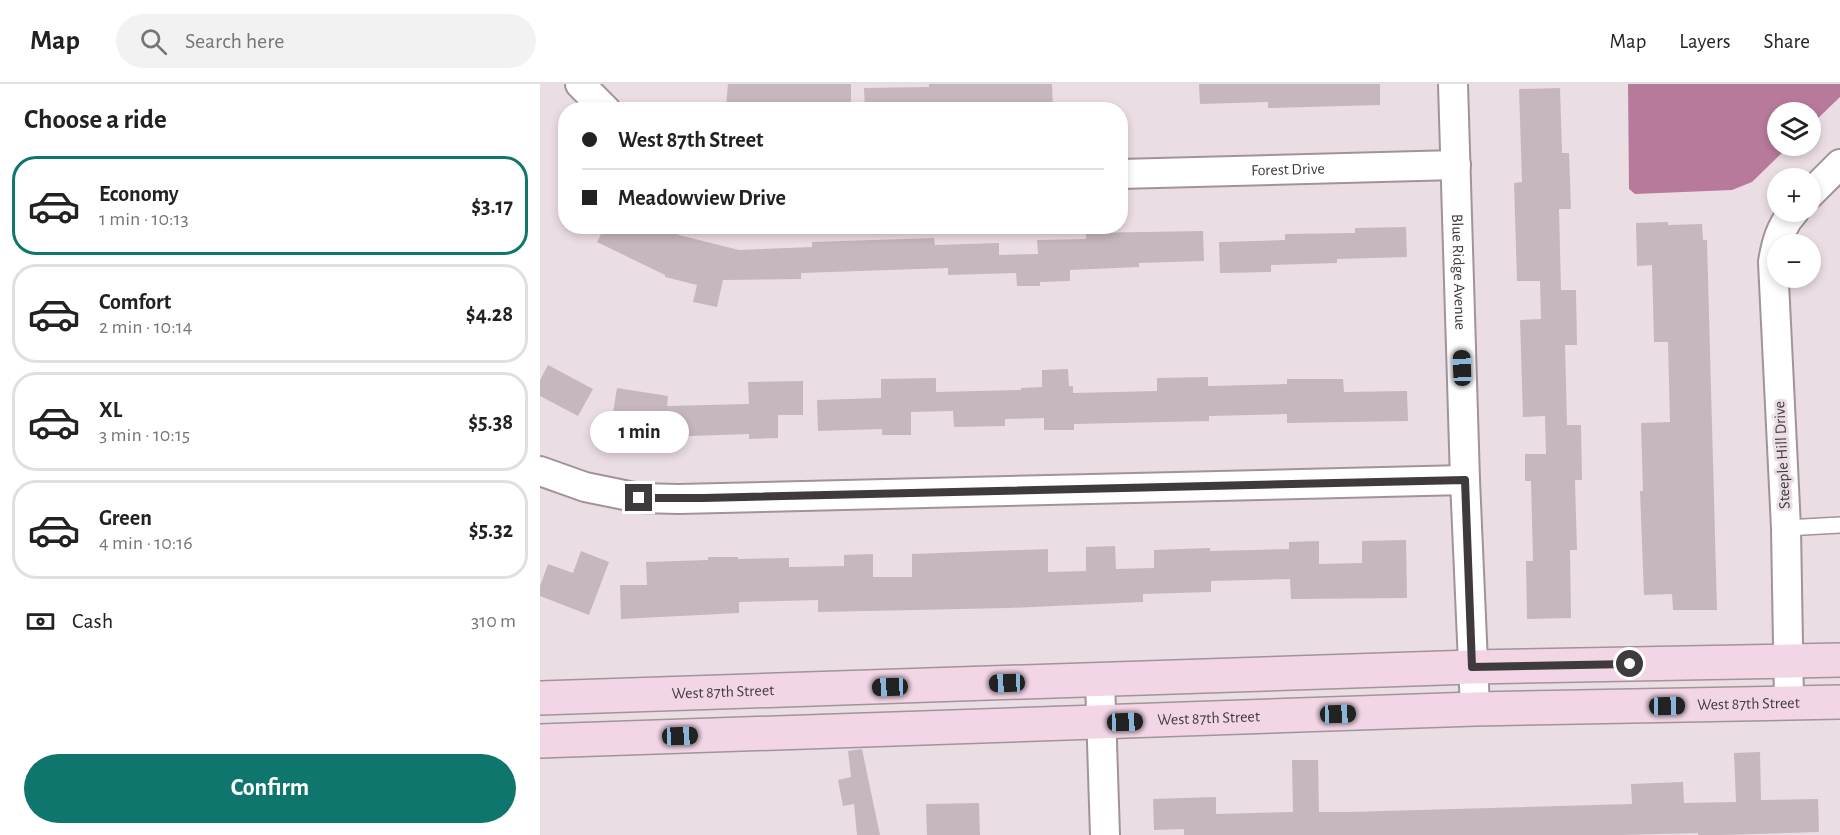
<!DOCTYPE html>
<meta charset="utf-8">
<style>
body{margin:0;font-family:"Alegreya Sans",sans-serif;background:#f2f2f2;color:#222;height:100vh;display:flex;flex-direction:column;font-size:22px;white-space:nowrap}
*{box-sizing:border-box;margin:0}
p{font-size:20px;color:#767676}
.icon{flex:none;width:33px;height:33px;fill:none;stroke:currentColor;stroke-width:2;stroke-linecap:round;stroke-linejoin:round}
.map{position:relative;flex:1;overflow:hidden}
.sheet{display:flex;flex-direction:column;background:#fff;width:540px}
.sheet>*{flex:none}
.banner{position:absolute;left:18px;top:18px;width:570px;height:132px;border-radius:24px;box-shadow:0 3px 9px #0003;display:grid;align-content:center;height:132px;padding:0 24px;background:#fff}
.fabs{position:absolute;left:1227px;top:18px;display:grid;gap:12px}
.fabs a{display:grid;place-items:center;width:54px;height:54px;border-radius:50%;background:#fff;box-shadow:0 3px 9px #0003;font-size:30px}
.end{position:absolute;width:27px;height:27px;margin:-14px;border:8px solid #3f3a3d;background:#fff;box-shadow:0 0 0 3px #fff}
.from{border-radius:50%}
.bubble{position:absolute;height:42px;border-radius:21px;background:#fff;box-shadow:0 3px 9px #0003;font-size:20px;font-weight:700;line-height:42px;text-align:center}
.car{position:absolute;width:18px;height:36px;margin:-18px -9px;border-radius:8px;box-shadow:0 0 4px 2px #0007;background:linear-gradient(#222 24%,#8ab4d8 0 40%,#222 0 76%,#8ab4d8 0 86%,#222 0)}
.banner b{display:flex;align-items:center;gap:21px;height:57px;font-size:22px}
.banner b+b{border-top:2px solid #e0e0e0}
.banner i{width:15px;height:15px;background:#222}
ul{padding:0;list-style:none}
li{display:flex;align-items:center;gap:18px;height:99px;margin:0 12px 9px;padding:0 12px;border:3px solid #e0e0e0;border-radius:24px}
li div{flex:1}
li b{display:block;font-size:22px}
li em{font-style:normal;font-weight:700}
li.active{border-color:#0f766e}
li>.icon{width:54px;height:54px;stroke-width:1.5}
h2{padding:0 24px;font-size:27px;line-height:72px}
.pay{display:flex;align-items:center;gap:15px;height:66px;padding:0 24px;font-size:22px}
.pay p{margin-inline-start:auto}
.cta{display:flex;gap:12px;margin-top:auto;padding:12px 24px}
.cta a{flex:1;height:69px;border-radius:36px;background:#0f766e;color:#fff;font-size:24px;font-weight:700;line-height:69px;text-align:center}
header{display:flex;align-items:center;gap:36px;box-sizing:border-box;height:84px;padding:0 30px;background:#fff;border-bottom:2px solid #e0e0e0}
header strong{font-size:28px}
nav{display:flex;gap:33px;margin-inline-start:auto;font-size:21px}
.search{width:420px;height:54px;background:#f2f2f2;display:flex;align-items:center;gap:15px;box-sizing:border-box;padding:0 21px;border-radius:33px;color:#767676;font-size:22px}
main{display:flex;flex:1;min-height:0}
.map>svg:first-child{display:block}
.water{fill:#b87a9b}
.building{fill:#c5b7bd}
.lines{fill:none;stroke-linecap:round;stroke-linejoin:round}
.service-casing{stroke:#a09399;stroke-width:18}
.minor-casing{stroke:#a09399;stroke-width:32}
.secondary-casing{stroke:#a09399;stroke-width:36}
.service{stroke:#fff;stroke-width:15}
.minor{stroke:#fff;stroke-width:28}
.secondary{stroke:#f2d6e6;stroke-width:33}
.route{stroke:#3f3a3d;stroke-width:8}
.labels{text-anchor:middle;dominant-baseline:central;stroke-width:6;stroke-linejoin:round;paint-order:stroke}
.street-label{font-size:16px;fill:#3f3a3d;stroke:#ebdde4}
</style>
<header>
<strong>Map</strong>
<div class="search"><svg class="icon" aria-label="search" viewBox="0 0 24 24"><circle cx="10" cy="10" r="6"/><path d="M15 15l6 6"/></svg>Search here</div>
<nav><a>Map</a><a>Layers</a><a>Share</a></nav>
</header>
<main>
<section class="sheet">
<h2>Choose a ride</h2>
<ul>
<li class="active"><svg class="icon" aria-label="car" viewBox="0 0 24 24"><path d="M5 17H2v-5l4-1 3-4h7l3 4 3 1v5h-3M9 17h6M6 11h13"/><circle cx="7" cy="17" r="2"/><circle cx="17" cy="17" r="2"/></svg><div><b>Economy</b><p>1 min · 10:13</p></div><em>$3.17</em></li>
<li><svg class="icon" aria-label="car" viewBox="0 0 24 24"><path d="M5 17H2v-5l4-1 3-4h7l3 4 3 1v5h-3M9 17h6M6 11h13"/><circle cx="7" cy="17" r="2"/><circle cx="17" cy="17" r="2"/></svg><div><b>Comfort</b><p>2 min · 10:14</p></div><em>$4.28</em></li>
<li><svg class="icon" aria-label="car" viewBox="0 0 24 24"><path d="M5 17H2v-5l4-1 3-4h7l3 4 3 1v5h-3M9 17h6M6 11h13"/><circle cx="7" cy="17" r="2"/><circle cx="17" cy="17" r="2"/></svg><div><b>XL</b><p>3 min · 10:15</p></div><em>$5.38</em></li>
<li><svg class="icon" aria-label="car" viewBox="0 0 24 24"><path d="M5 17H2v-5l4-1 3-4h7l3 4 3 1v5h-3M9 17h6M6 11h13"/><circle cx="7" cy="17" r="2"/><circle cx="17" cy="17" r="2"/></svg><div><b>Green</b><p>4 min · 10:16</p></div><em>$5.32</em></li>
</ul>
<div class="pay"><svg class="icon" aria-label="cash" viewBox="0 0 24 24"><path d="M3 7h18v10H3z"/><circle cx="12" cy="12" r="2"/></svg>Cash<p>310 m</p></div>
<div class="cta"><a>Confirm</a></div>
</section>
<div class="map">
<svg width="1300" height="751" viewBox="0 0 1300 751">
<rect width="100%" height="100%" fill="#ebdde4"/>
<path class="water" d="M1088,0H1300V13L1271,41L1270,28H1238V62H1249L1212,98L1192,106L1095,110L1089,105Z"/>
<path class="building" d="M188,0H311V22L228,24L186,21Z
M389,0H512L513,26H325L324,4L389,3Z
M659,0H840V21L728,24V18L660,20Z
M1020,4L1022,69H1029L1031,125H1019L1021,206H1036L1037,261H1025L1027,341H1041L1042,396H1035L1037,466H1030L1031,534L987,535L986,477H993L991,397H985V370H1006L1005,332L983,333L980,236L1001,235L1000,197H977L974,99L982,98L979,5Z
M1128,138V141L1162,140L1163,156H1167L1177,526H1133L1132,510L1104,511L1100,407H1103L1101,339L1130,338L1128,258H1114L1112,181L1097,182L1096,139Z
M65,142H122L139,151L199,166L272,163V158L394,154L395,161L459,159V171L498,170L497,156L546,155V149L663,147L664,177L599,179V183L530,186V197L500,198V202H477L476,189L408,191V184L261,189V195L183,196L177,223L153,218L157,201L125,193V191L57,158Z
M866,143L867,173L797,175V179L731,181V188L680,189L679,158L745,156V150L815,149V144Z
M8,281L53,305L38,332L0,312V296Z
M528,285L529,302H533V309L617,307V294L668,293V302L747,300V295H803L804,308L867,307L868,337L747,339V330L669,332V337L534,340V346H504V334L465,335V342L414,343L413,327L371,328V351H342V345L278,347L277,316L341,314V295L396,294V308L481,306V304L502,303V286Z
M263,297V331H238V354L209,355V350L122,353L121,355L90,350L92,338L72,335L77,304L128,312L127,322L209,320L208,298Z
M866,456L867,514L751,515L750,495L671,497V508L603,510V518L468,524L278,528V516L199,518V529L81,535L80,501H107L106,478L168,476V473H198V475L249,474V483L304,482V471L333,470V493H372V470L508,465V488L546,487V463L575,462L576,485L614,484V466L670,464V467L749,465V458L779,457V480L822,479V457Z
M41,467L69,478L49,531L0,512V502L8,480L33,489Z
M322,665L328,694L340,751H317L314,720L303,722L298,696L311,693L308,667Z
M1220,668L1221,716L1278,715L1279,748L1182,751H1158V749L1081,751H644V745L614,746L613,715L676,713V730L753,728L752,676H778L779,728H808L1092,720L1091,700L1143,698L1144,719L1196,718L1194,669Z
M439,719L440,751H387L386,720Z"/>
<g class="lines">
<defs>
<path id="service" d="M1246,444L1300,441"/>
<g id="minor">
<path d="M40,0L66,26"/>
<path id="s1" d="M913,0L925,396L935,625"/>
<path id="s2" d="M580,90L916,81"/>
<path d="M1270,110L1300,80"/>
<path d="M0,387L45,403L99,414L139,415L925,396"/>
<path d="M560,597L565,751"/>
<path d="M1249,619L1246,444L1233,178C1236,159 1241,141 1254,128"/>
</g>
<g id="secondary">
<path id="s3" d="M0,614L932,583L1300,576"/>
<path id="s4" d="M0,657L935,625L1300,618"/>
</g>
</defs>
<use href="#service" class="service-casing"/>
<use href="#minor" class="minor-casing"/>
<use href="#secondary" class="secondary-casing"/>
<use href="#service" class="service"/>
<use href="#minor" class="minor"/>
<use href="#secondary" class="secondary"/>
</g>
<g class="lines">
<path class="route" d="M99,414H163L925,396L932,583L1090,580"/>
</g>
<g class="labels">
<g class="street-label">
<text stroke="none"><textPath href="#s2" startOffset="168">Forest Drive</textPath></text>
<text stroke="none"><textPath href="#s1" startOffset="188">Blue Ridge Avenue</textPath></text>
<text transform="translate(1242 371) rotate(-93)">Steeple Hill Drive</text>
<text stroke="none"><textPath href="#s3" startOffset="183">West 87th Street</textPath></text>
<text stroke="none"><textPath href="#s4" startOffset="1209">West 87th Street</textPath></text>
<text stroke="none"><textPath href="#s4" startOffset="669">West 87th Street</textPath></text>
</g>
</g>
</svg>
<div class="fabs">
<a><svg class="icon" aria-label="layers" viewBox="0 0 24 24"><path d="M12 4l9 5-9 5-9-5zM3 14l9 5 9-5"/></svg></a>
<a>+</a>
<a>−</a>
</div>
<i class="end from" style="left:1090px;top:580px"></i>
<i class="end" style="left:99px;top:414px"></i>
<div class="bubble" style="left:50px;top:327px;width:99px">1 min</div>
<i class="car" style="left:922px;top:284px;rotate:358deg"></i>
<i class="car" style="left:467px;top:599px;rotate:268deg"></i>
<i class="car" style="left:350px;top:603px;rotate:268deg"></i>
<i class="car" style="left:1127px;top:622px;rotate:89deg"></i>
<i class="car" style="left:798px;top:630px;rotate:88deg"></i>
<i class="car" style="left:585px;top:638px;rotate:88deg"></i>
<i class="car" style="left:140px;top:652px;rotate:88deg"></i>
<div class="banner">
<b><i class="from"></i>West 87th Street</b>
<b><i></i>Meadowview Drive</b>
</div>
</div>
</main>
